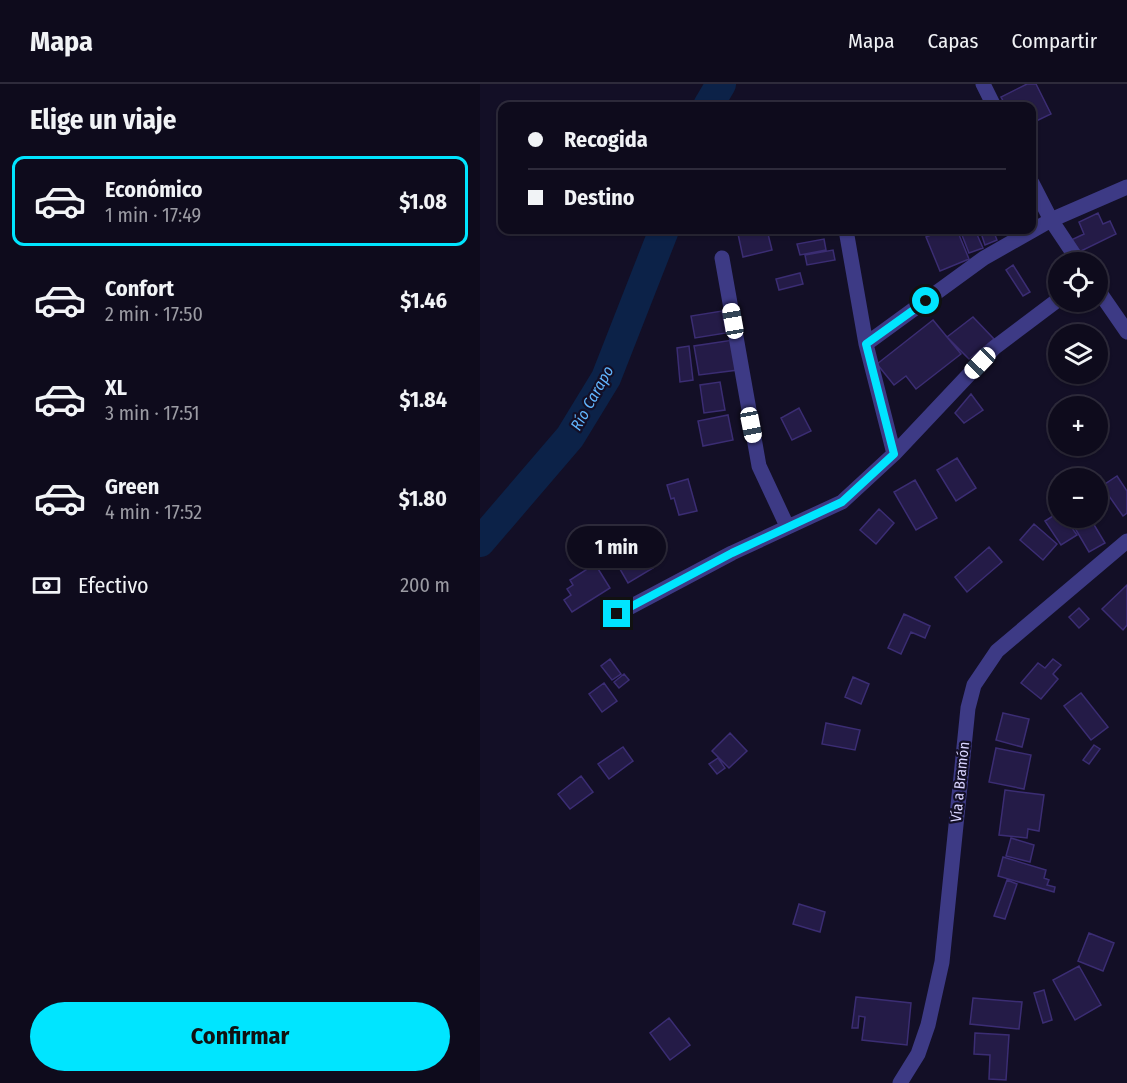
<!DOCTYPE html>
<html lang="es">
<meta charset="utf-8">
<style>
body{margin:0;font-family:"Fira Sans Condensed",sans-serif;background:#1c1929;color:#f1f3f6;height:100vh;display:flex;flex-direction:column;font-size:22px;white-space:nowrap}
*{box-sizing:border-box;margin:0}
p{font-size:20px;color:#9b9ba3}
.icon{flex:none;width:33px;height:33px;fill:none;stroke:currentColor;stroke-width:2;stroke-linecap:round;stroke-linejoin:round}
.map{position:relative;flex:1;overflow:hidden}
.drawer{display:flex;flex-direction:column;background:#0e0b1c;width:480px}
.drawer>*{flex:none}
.guide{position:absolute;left:18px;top:18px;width:538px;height:132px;border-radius:12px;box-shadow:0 2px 4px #0004,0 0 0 2px #2e2b3b;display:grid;align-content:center;height:132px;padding:0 30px;background:#0e0b1c}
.tools{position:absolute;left:568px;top:168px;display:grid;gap:12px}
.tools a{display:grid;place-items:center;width:60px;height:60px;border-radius:50%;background:#0e0b1c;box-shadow:0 2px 4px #0004,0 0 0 2px #2e2b3b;font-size:30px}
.end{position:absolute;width:27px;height:27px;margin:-14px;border:8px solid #00e5ff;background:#111;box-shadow:0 0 0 3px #111}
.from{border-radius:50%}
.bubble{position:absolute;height:42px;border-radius:21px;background:#0e0b1c;box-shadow:0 2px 4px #0004,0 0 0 2px #2e2b3b;font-size:20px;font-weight:700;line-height:42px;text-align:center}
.car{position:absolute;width:18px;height:36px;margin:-18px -9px;border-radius:8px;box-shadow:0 0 4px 2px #0007;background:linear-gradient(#fff 24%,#345 0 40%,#fff 0 76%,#345 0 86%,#fff 0)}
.guide b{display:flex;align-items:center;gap:21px;height:57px;font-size:22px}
.guide b+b{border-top:2px solid #2e2b3b}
.guide i{width:15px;height:15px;background:#f1f3f6}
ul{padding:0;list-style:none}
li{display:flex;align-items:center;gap:18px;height:90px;margin:0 12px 9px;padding:0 18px;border:3px solid transparent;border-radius:12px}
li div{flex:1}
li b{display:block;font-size:22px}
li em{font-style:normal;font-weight:700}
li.selected{border-color:#00e5ff}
li>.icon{width:54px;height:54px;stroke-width:1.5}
h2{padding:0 30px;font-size:27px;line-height:72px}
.pay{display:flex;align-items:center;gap:15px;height:66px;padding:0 30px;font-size:22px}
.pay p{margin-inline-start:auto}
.primary-button{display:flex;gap:12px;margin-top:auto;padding:12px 30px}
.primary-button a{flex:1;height:69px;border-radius:36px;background:#00e5ff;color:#111;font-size:24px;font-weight:700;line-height:69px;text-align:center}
header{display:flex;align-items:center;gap:36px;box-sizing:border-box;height:84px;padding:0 30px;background:#0e0b1c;border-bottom:2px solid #2e2b3b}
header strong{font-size:28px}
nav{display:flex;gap:33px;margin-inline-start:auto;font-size:21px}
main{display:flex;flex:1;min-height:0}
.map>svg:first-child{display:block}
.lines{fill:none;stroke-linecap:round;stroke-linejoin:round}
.river{stroke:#0c2248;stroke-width:30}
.building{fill:#241b47;stroke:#3b2d73;stroke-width:1.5}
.minor{stroke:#3d3a85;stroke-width:15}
.route{stroke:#00e5ff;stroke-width:8}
.labels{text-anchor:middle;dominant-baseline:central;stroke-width:4.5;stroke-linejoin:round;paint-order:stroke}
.street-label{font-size:15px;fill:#d9d4ff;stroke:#130f26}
.water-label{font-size:16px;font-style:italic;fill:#62b6ff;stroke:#130f26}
</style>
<header>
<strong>Mapa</strong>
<nav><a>Mapa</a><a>Capas</a><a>Compartir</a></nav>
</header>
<main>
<section class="drawer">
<h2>Elige un viaje</h2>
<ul>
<li class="selected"><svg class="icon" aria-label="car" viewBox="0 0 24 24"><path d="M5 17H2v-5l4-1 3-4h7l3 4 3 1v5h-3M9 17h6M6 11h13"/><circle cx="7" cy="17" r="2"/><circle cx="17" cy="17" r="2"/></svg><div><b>Económico</b><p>1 min · 17:49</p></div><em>$1.08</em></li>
<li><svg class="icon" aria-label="car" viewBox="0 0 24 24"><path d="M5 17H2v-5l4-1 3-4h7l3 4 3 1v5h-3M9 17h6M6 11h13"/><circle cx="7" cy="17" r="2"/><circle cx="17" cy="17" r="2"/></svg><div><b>Confort</b><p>2 min · 17:50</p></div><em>$1.46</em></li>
<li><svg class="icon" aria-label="car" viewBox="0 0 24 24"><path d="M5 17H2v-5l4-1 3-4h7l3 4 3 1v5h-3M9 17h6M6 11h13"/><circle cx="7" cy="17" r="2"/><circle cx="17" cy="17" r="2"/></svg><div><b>XL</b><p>3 min · 17:51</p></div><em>$1.84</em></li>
<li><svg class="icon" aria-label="car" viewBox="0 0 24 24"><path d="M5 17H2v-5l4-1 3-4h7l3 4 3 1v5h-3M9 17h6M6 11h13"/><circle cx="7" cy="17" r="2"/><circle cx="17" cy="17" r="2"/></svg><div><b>Green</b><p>4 min · 17:52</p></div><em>$1.80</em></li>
</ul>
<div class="pay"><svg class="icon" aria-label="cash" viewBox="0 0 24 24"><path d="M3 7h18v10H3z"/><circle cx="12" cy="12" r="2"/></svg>Efectivo<p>200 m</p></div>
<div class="primary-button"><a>Confirmar</a></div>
</section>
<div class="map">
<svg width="647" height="999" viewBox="0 0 647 999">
<rect width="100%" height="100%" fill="#130f26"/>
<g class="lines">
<path class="river" d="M228,22L241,0
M0,458L90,353L126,294L184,146"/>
</g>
<path class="building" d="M547,0H556L571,30L552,39V22H526L521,13Z
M618,129L623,140L630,137L636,150L597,169L591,156L604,150L599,138Z
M274,146H287L292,166L263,173L258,150Z
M463,146H477L489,175L460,187L446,153Z
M480,146H495L503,164L489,169Z
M500,146H513L517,156L505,161Z
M344,155L346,166L320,171L317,160Z
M353,166L355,176L327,181L325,171Z
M533,181L550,208L543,212L526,186Z
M320,189L323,200L299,206L296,195Z
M242,227L246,249L215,254L211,232Z
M493,233L514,255L489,275L467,253Z
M453,236L481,270L436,305L426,292L414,301L397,280Z
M253,256L258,286L219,291L214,262Z
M209,262L213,296L200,298L197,264Z
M240,298L245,326L224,329L220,301Z
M491,310L503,326L484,339L475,329Z
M319,324L331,347L312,356L301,334Z
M248,331L253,356L223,362L218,337Z
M477,374L496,404L476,417L457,386Z
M637,392L647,407V429L643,432L622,402Z
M208,395L217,427L199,431L194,414L191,415L187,401Z
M435,396L457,434L436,446L414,408Z
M399,425L414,439L396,460L380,446Z
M579,428V434H585L597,451L581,461L565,437Z
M589,434H610L625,459L609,468Z
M554,440L577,460L563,476L540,456Z
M509,463L522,478L487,508L475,493Z
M162,465L173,484L148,499L137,480Z
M115,480L130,504L92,528L84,516L91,511L87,505L93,501L90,496Z
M647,501V541L643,546L622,525Z
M599,524L609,535L599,544L589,533Z
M424,530L450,542L445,554L431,548L421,570L408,564Z
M130,575L141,590L132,596L121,582Z
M573,575L581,581L573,590L578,595L561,615L541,599L558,579L565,584Z
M144,590L149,596L139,604L134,598Z
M373,593L389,600L381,620L365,613Z
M124,599L137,617L122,628L109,610Z
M601,609L628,643L611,656L584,622Z
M523,629L549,635L542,663L516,656Z
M346,639L380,646L375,666L342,660Z
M250,649L267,667L249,684L232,667Z
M614,661L620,665L609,680L603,676Z
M143,663L153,677L129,695L118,680Z
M516,664L551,671L544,705L509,698Z
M238,674L245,684L237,690L229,680Z
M101,692L113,708L90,725L78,710Z
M525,706L564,711L559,747L548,745L547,754L519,751Z
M531,754L554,761L550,778L526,772Z
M523,773L566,786L564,794L569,796L567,801L575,803L574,808L518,792Z
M527,796L537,800L525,835L514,832Z
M319,820L345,828L340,848L313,840Z
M609,849L634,859L623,887L598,877Z
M599,882L621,921L595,936L573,896Z
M564,906L572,936L563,939L554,909Z
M376,913L431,919L427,961L382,956L385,933L379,932L378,944H372Z
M493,914L542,918L539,945L490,940Z
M189,934L210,961L190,976L170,949Z
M495,949L529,951L526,996L509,995L510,971L494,970Z"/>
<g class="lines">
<path class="minor" d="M503,0L514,22
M552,99L571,136L599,178
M366,146L386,260L414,370
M242,174L279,382L307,442
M618,206L647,248
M386,260L504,174L571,136L647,103
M137,530L252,469L362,418L414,370L514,264L579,215
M420,999L438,970L448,941L462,878L488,624L494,601L517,567L647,457"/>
</g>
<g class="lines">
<path class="route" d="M137,530L252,469L362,418L414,370L386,260L446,217"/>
</g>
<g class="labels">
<g class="street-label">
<text transform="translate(480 698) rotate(-84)">Vía a Bramón</text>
</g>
<g class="water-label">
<text transform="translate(112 314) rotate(-61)">Río Carapo</text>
</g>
</g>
</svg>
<div class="tools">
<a><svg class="icon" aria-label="locate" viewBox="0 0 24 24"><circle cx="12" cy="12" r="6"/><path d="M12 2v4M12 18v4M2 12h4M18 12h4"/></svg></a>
<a><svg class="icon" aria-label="layers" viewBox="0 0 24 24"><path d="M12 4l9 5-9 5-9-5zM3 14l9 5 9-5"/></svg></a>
<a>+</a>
<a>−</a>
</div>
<i class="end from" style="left:446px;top:217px"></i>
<i class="end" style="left:137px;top:530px"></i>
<div class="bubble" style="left:87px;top:442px;width:99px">1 min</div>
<i class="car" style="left:253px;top:237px;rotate:350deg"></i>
<i class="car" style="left:500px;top:279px;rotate:224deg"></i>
<i class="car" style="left:271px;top:341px;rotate:169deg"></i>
<div class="guide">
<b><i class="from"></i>Recogida</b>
<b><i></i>Destino</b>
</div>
</div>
</main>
